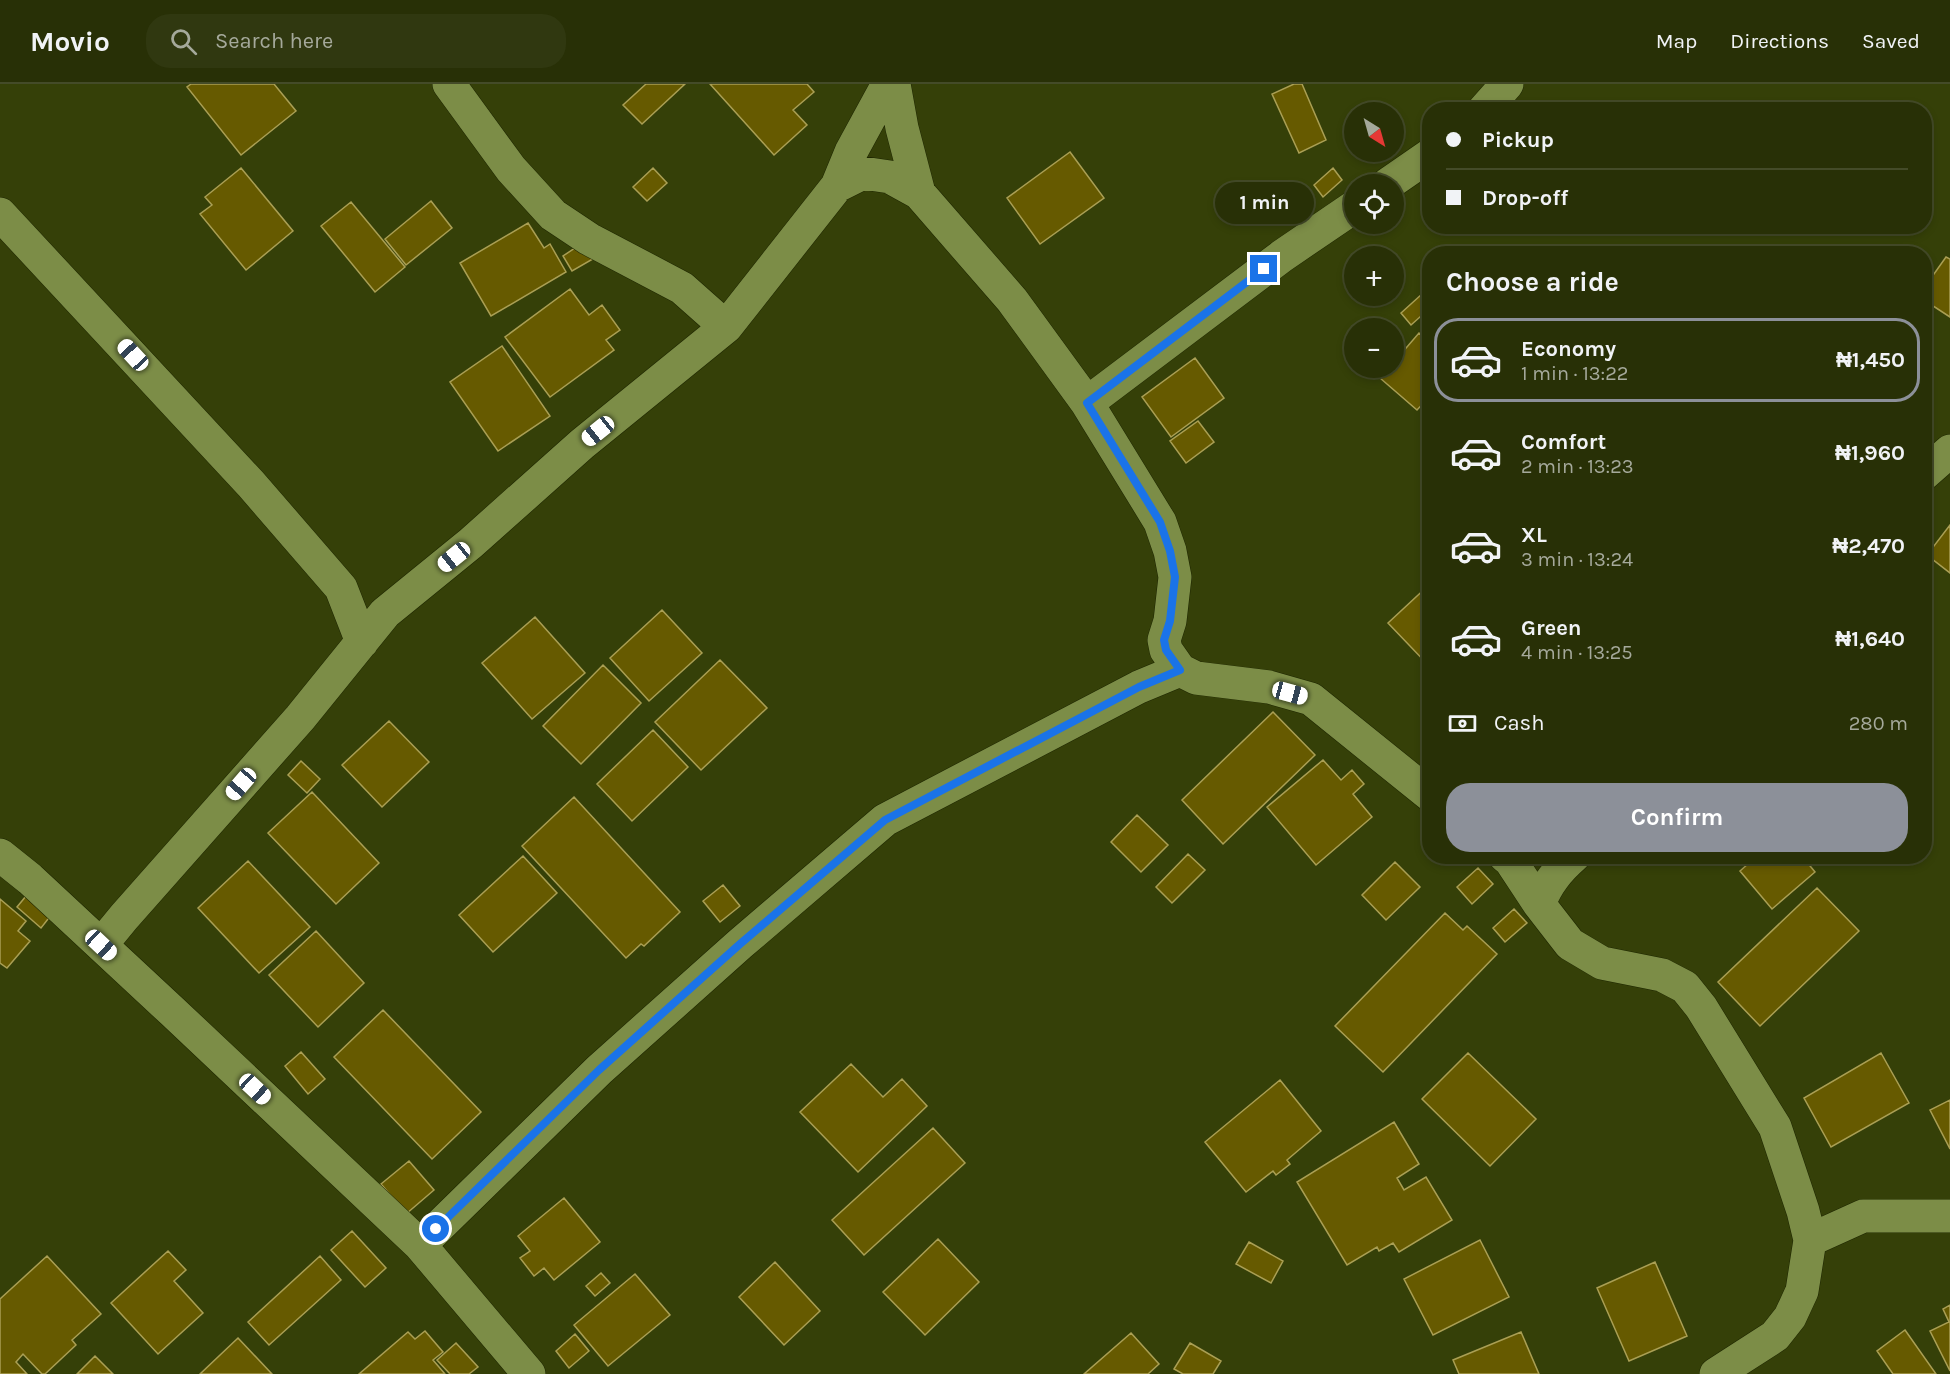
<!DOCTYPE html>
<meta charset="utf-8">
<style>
body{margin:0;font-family:Karla,sans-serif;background:#303810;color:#f1f3f6;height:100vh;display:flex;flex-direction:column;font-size:22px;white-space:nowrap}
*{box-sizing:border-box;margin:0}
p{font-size:20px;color:#a5a99b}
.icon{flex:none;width:33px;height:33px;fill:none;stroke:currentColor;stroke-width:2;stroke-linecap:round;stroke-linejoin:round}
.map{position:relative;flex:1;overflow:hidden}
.sheet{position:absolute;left:1422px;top:162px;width:510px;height:618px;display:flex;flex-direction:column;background:#283006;border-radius:24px;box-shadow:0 3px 9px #0003,0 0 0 2px #444b28}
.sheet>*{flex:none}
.guide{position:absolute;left:1422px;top:18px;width:510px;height:132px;border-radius:24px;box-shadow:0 3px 9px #0003,0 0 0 2px #444b28;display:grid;align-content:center;height:132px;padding:0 24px;background:#283006}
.needle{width:39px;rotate:143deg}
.tools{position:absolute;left:1344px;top:18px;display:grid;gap:12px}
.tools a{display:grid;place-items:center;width:60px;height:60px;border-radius:50%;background:#283006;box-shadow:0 3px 9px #0003,0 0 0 2px #444b28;font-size:30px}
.end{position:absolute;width:27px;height:27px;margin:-14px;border:8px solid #1a73e8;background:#fff;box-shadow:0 0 0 3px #fff}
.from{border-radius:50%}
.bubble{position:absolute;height:42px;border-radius:21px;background:#283006;box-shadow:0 3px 9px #0003,0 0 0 2px #444b28;font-size:20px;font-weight:700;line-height:42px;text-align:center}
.car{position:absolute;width:18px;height:36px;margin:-18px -9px;border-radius:8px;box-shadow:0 0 4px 2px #0007;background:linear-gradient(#fff 24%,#345 0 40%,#fff 0 76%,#345 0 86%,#fff 0)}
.guide b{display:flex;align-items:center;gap:21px;height:57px;font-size:22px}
.guide b+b{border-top:2px solid #444b28}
.guide i{width:15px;height:15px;background:#f1f3f6}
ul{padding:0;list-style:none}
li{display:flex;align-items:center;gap:18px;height:84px;margin:0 12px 9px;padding:0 12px;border:3px solid transparent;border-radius:24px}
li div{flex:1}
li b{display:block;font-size:22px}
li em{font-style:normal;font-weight:700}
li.current{border-color:#8c9099}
li>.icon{width:54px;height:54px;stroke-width:1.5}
h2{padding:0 24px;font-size:27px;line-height:72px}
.pay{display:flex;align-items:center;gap:15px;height:66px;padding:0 24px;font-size:22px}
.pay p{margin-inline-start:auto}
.action{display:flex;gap:12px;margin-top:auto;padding:12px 24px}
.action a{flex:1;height:69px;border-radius:24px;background:#8c9099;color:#fff;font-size:24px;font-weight:700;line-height:69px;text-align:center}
header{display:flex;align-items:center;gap:36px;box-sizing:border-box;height:84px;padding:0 30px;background:#283006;border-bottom:2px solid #444b28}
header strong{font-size:28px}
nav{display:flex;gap:33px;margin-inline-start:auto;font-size:21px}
.search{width:420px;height:54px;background:#303810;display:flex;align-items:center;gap:15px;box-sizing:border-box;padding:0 21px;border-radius:24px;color:#a5a99b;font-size:22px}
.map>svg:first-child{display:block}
.building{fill:#665a00;stroke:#aa9f54;stroke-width:1.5}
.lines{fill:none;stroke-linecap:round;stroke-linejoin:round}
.minor-casing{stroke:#1e2601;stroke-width:34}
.minor{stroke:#7c8d47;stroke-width:33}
.route{stroke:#1a73e8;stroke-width:8}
</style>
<header>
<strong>Movio</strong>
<div class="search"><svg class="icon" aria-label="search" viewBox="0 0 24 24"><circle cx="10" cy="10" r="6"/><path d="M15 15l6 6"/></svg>Search here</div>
<nav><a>Map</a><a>Directions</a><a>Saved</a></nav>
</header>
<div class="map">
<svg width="1950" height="1290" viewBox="0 0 1950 1290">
<rect width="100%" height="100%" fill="#354008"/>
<path class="building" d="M191,0H274L296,27L241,71L187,3Z
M646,0H685L642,40L623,21Z
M710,0H807L814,8L793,26L807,41L774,71Z
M1294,0H1302L1326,56L1299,69L1272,10Z
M1070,68L1104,114L1040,160L1007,114Z
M241,84L293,147L246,186L200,130L212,121L205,113Z
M653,84L667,99L647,117L633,103Z
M1333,84L1342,96L1323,113L1314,101Z
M431,117L452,144L406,181L385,155Z
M351,118L405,183L375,208L321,142Z
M528,139L544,164L550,160L566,188L491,232L460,179Z
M587,156L598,172L572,187L563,172Z
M1946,173L1950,175V233L1924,216V204Z
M570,205L589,231L602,221L620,246L606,256L614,266L550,313L505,253Z
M1422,210L1430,219V224L1411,241L1401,229Z
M1419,249L1430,258V312L1417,326L1380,294L1389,284H1394V278Z
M502,262L550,332L498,367L450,298Z
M1195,274L1224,314L1171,353L1142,313Z
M1198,337L1214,358L1186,379L1170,357Z
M1950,441V489L1927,471Z
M1430,500V583L1388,539Z
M662,526L702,569L649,617L610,574Z
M535,533L585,589L532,635L482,579Z
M720,576L767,624L701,686L655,638Z
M603,581L641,619L581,680L543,642Z
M1273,628L1315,671L1223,760L1182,716Z
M389,637L429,678L382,723L342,681Z
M653,646L688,683L632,737L597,700Z
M1323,676L1341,696L1352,686L1364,700L1353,710L1372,733L1316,781L1267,723Z
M301,677L320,695L307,709L288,691Z
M312,708L379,779L336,820L268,749Z
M574,713L680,828L644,862L641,860L626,874L522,762Z
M1137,731L1168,761L1141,788L1111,758Z
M1188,770L1205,786L1172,819L1156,803Z
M523,772L557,809L493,868L459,831Z
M1757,772H1802L1815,788L1772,825L1740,787Z
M248,777L310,843L259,889L198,824Z
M1395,778L1420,803L1386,836L1362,811Z
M1478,784L1493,800L1472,820L1457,803Z
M723,801L740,822L720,838L703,817Z
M1817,804L1859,847L1760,942L1718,898Z
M31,806L55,826L41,844L17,823Z
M0,815L26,837L18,847L30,857L7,884L0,879Z
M1514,825L1527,839L1505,858L1493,844Z
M1445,829L1463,846L1467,842L1497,870L1383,988L1335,942Z
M316,847L364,899L318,943L269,891Z
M383,926L481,1028L432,1075L334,973Z
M301,968L325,995L308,1010L285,982Z
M1468,969L1536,1035L1490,1082L1422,1015Z
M1881,969L1909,1019L1831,1063L1804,1014Z
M851,980L883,1013L902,995L927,1022L858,1088L800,1028Z
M1280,996L1321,1047L1287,1076L1290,1080L1276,1091L1273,1087L1246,1108L1205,1058Z
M1950,1016V1065L1930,1026Z
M1394,1038L1419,1080L1397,1094L1404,1106L1426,1093L1452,1136L1399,1168L1393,1159L1379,1167L1377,1163L1347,1181L1297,1098Z
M933,1044L965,1079L864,1171L832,1136Z
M409,1077L434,1106L406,1130L381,1100Z
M564,1114L600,1158L554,1196L544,1184L534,1192L520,1174L530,1167L518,1152Z
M352,1147L386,1184L365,1203L331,1166Z
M938,1155L979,1198L925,1251L883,1208Z
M1480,1156L1509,1213L1433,1251L1404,1195Z
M1249,1158L1283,1177L1271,1199L1236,1180Z
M168,1167L186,1186L174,1197L203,1229L158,1270L111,1219Z
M47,1172L101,1230L72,1256L76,1261L45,1290H42L23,1270L16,1278L27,1290H0V1215Z
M320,1172L341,1196L269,1261L248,1238Z
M775,1178L820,1227L784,1261L739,1213Z
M1655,1178L1687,1252L1629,1277L1597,1204Z
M601,1189L610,1199L595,1212L586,1202Z
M635,1190L670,1231L608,1282L574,1241Z
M1950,1221V1287L1930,1247L1949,1238L1943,1225Z
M1905,1246L1936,1290H1893L1877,1267Z
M425,1247L443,1268L433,1276L445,1290H359L408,1248L415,1255Z
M1521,1248L1539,1290H1459L1453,1276Z
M1131,1249L1159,1280L1148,1290H1084Z
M575,1250L589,1267L569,1284L556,1267Z
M238,1254L272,1290H200Z
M456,1259L478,1283L469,1290H450L437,1276Z
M1190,1259L1221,1277L1213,1290H1183L1174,1285Z
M95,1272L113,1290H77Z"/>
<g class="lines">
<defs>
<path id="minor" d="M449,0L511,85L553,131L589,155L682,204L726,243
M894,0L902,44L919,109
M1484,26L1507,0
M1388,100L1430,71
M837,102L863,89L890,93L919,109L1012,216L1087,319L1160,438L1170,467L1175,493L1170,537L1164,556L1166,566L1180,586L1196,594L1269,603L1311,615L1430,711
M0,130L251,400L341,504L362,558
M1087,319L1282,172L1354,123
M1924,390L1950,367
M0,771L30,795L173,928L420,1161L529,1290
M1505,772L1510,776L1539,820L1570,860L1602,879L1662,891L1685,903L1701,923L1775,1043L1803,1127L1810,1156L1802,1207L1790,1233L1775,1252L1716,1290
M1539,820C1547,800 1557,787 1574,772
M101,861L124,833L300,634L385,529L471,459L582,360L726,243L837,102L851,68L888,0
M1810,1156L1863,1132H1950
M420,1161L599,986L740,860L885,736L1139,603L1180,586"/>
</defs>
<use href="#minor" class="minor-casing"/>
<use href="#minor" class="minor"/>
</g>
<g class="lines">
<path class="route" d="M436,1145L599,986L740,860L885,736L1139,603L1180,586L1166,566L1164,556L1170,537L1175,493L1170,467L1160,438L1087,319L1264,185"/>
</g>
</svg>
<div class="tools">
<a><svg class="needle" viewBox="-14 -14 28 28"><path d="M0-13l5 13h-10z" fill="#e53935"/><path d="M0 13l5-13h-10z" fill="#a5a99b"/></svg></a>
<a><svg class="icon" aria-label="locate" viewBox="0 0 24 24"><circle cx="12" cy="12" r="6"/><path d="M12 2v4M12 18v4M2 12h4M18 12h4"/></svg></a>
<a>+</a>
<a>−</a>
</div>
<i class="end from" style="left:436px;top:1145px"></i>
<i class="end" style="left:1264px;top:185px"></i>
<div class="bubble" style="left:1215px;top:98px;width:99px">1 min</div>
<i class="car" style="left:133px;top:271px;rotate:317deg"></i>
<i class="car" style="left:598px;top:347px;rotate:231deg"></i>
<i class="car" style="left:454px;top:473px;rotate:231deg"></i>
<i class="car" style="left:1290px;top:609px;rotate:105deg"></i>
<i class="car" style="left:241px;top:700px;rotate:221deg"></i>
<i class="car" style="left:101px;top:861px;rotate:133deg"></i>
<i class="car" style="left:255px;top:1005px;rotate:133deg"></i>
<div class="guide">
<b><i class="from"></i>Pickup</b>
<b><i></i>Drop-off</b>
</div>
<section class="sheet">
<h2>Choose a ride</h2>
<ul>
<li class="current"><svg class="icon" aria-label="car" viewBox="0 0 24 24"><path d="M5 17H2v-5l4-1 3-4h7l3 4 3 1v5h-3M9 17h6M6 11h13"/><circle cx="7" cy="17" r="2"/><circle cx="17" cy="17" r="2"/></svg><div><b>Economy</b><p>1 min · 13:22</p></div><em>₦1,450</em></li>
<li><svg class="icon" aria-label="car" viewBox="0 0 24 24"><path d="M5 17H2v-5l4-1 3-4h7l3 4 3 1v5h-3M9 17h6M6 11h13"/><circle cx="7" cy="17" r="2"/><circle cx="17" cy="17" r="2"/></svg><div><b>Comfort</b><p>2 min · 13:23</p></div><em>₦1,960</em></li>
<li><svg class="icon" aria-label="car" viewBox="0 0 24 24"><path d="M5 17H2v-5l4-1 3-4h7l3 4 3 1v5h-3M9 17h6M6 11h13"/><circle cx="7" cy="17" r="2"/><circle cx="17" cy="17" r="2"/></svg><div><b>XL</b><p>3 min · 13:24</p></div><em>₦2,470</em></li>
<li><svg class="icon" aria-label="car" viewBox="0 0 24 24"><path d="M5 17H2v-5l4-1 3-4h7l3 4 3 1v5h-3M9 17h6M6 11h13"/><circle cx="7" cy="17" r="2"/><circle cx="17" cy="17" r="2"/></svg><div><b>Green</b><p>4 min · 13:25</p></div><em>₦1,640</em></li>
</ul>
<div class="pay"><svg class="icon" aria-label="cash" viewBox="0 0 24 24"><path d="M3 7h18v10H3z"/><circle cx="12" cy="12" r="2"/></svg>Cash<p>280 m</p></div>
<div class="action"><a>Confirm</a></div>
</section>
</div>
